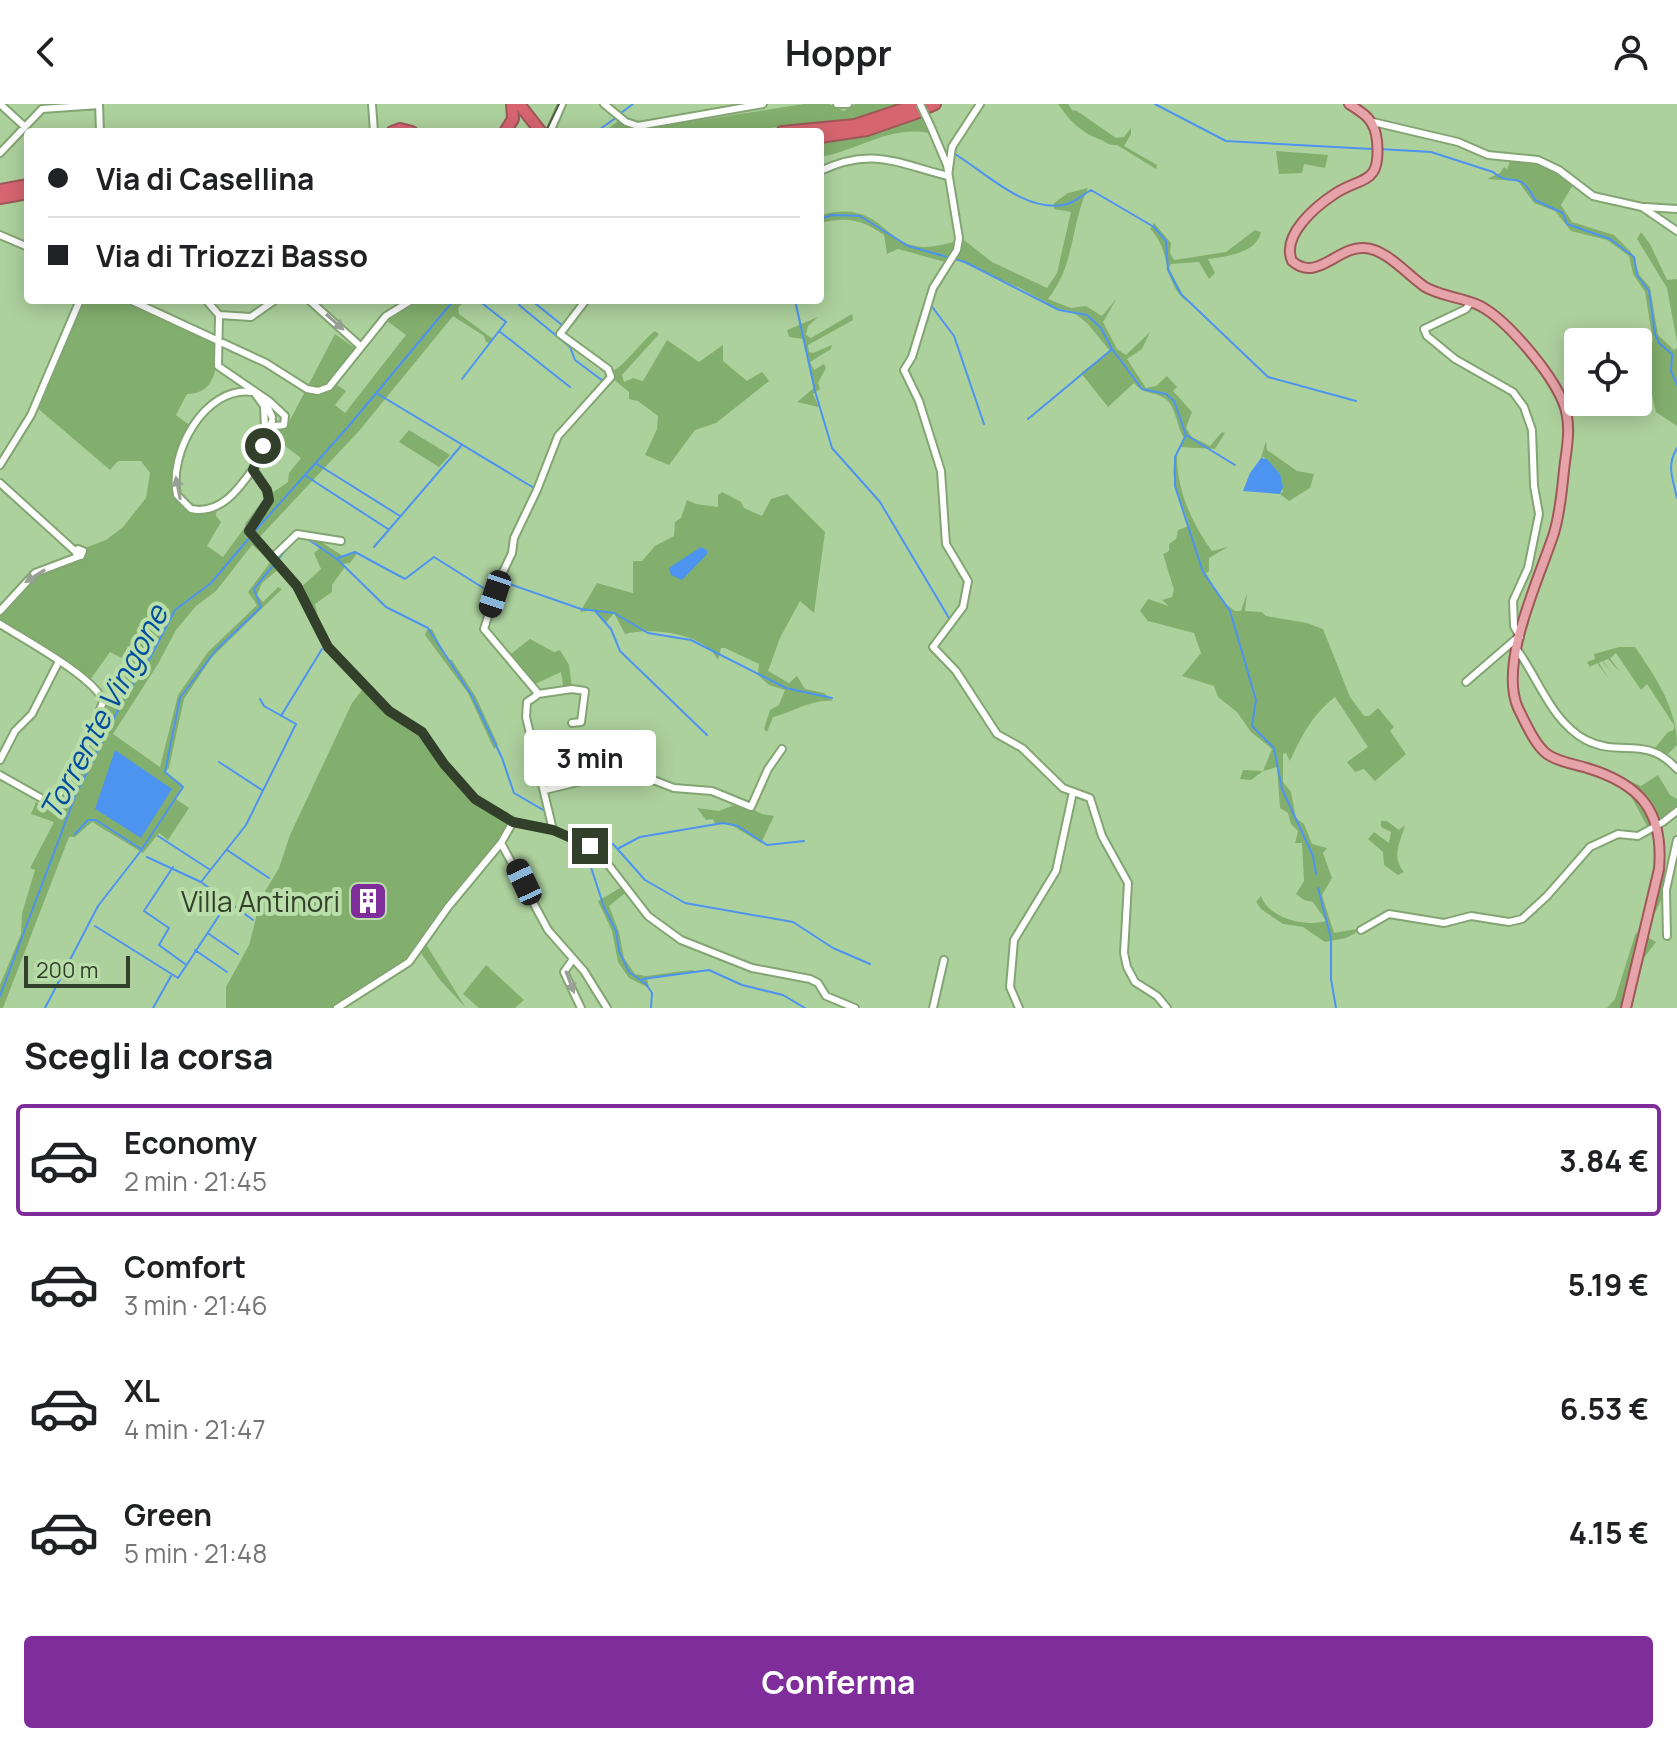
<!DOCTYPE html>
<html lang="it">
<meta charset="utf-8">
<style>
body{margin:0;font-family:Manrope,sans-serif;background:#f6f6f6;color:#202124;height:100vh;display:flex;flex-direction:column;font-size:30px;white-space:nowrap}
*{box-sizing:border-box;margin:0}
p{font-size:26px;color:#757577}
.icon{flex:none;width:44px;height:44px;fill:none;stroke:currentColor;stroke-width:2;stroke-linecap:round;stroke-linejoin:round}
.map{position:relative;height:904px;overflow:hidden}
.side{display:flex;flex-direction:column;background:#fff;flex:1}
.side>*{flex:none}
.guide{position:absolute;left:24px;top:24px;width:800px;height:176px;border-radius:8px;box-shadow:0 4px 20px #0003;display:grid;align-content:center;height:176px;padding:0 24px;background:#fff}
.buttons{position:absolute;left:1564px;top:224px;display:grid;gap:16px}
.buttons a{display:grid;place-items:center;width:88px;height:88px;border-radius:8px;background:#fff;box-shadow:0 4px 20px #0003;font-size:40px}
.scale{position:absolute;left:24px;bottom:20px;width:106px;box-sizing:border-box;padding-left:8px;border:4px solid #32402b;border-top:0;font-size:22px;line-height:28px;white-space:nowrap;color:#32402b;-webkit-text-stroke:6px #badeaa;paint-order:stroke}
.end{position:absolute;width:36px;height:36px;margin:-18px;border:10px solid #32402b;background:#fff;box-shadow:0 0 0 4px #fff}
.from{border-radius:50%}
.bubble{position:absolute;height:56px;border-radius:8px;background:#fff;box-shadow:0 4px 20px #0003;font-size:26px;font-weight:700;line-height:56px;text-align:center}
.car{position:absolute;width:24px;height:48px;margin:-24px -12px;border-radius:10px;box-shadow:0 0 6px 2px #0007;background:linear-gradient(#222 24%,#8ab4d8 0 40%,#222 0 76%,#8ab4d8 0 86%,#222 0)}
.guide b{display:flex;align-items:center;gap:28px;height:76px;font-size:30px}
.guide b+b{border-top:2px solid #e0e0e0}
.guide i{width:20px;height:20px;background:#202124}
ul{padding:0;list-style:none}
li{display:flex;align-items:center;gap:24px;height:112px;margin:0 16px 12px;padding:0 8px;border:4px solid transparent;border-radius:8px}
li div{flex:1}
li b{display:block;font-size:30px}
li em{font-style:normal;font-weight:700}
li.on{border-color:#802d9c}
li>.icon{width:72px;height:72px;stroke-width:1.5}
h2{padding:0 24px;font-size:36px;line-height:96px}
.button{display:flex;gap:16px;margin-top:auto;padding:16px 24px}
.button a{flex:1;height:92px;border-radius:8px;background:#802d9c;color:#fff;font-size:32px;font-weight:700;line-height:92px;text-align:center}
header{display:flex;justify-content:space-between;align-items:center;height:104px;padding:0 24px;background:#fff;font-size:36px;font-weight:700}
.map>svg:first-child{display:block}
.green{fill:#83af6e;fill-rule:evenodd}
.water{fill:#4d93f0}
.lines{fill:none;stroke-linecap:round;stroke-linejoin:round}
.stream{stroke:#4d93f0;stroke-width:2}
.minor-casing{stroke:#83a573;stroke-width:10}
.major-casing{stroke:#9d5858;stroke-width:12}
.highway-casing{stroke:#9d5858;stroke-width:14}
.minor{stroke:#fff;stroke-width:6}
.major{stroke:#e6a3a9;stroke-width:8}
.highway{stroke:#d66570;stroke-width:10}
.tram{stroke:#4b5e43;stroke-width:2}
.minor-bridge-casing{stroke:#83a573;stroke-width:10;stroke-linecap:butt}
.minor-bridge{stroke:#fff;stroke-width:6}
.oneway{fill:#98a095}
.route{stroke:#32402b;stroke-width:10}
.labels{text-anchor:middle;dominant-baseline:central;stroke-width:8;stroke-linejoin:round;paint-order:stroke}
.poi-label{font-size:28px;fill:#32402b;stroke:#badeaa;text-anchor:end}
.water-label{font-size:30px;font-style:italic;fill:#004d9f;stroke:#badeaa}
</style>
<header><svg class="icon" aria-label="back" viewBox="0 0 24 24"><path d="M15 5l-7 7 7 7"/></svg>Hoppr<svg class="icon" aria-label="person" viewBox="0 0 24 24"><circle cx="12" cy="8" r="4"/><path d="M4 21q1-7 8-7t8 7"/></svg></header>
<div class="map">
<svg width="1677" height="904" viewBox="0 0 1677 904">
<rect width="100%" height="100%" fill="#add19d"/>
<path class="green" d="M804,0H829L844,7L855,0H902C866,18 850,14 814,19C744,29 674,28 604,28L618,17L631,25H644Z
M1058,0H1068L1072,6L1077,7L1116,34L1124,33L1131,24V30L1124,42L1157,61L1156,65L1117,41C1108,42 1107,38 1099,35C1080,28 1070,17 1058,0Z
M921,13L929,29C890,21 857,47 820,53V40L882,27Z
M1276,47L1328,51L1325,64L1304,60L1302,69L1279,70Z
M1512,52L1538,56L1574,79L1561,101L1572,118L1614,131L1631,148L1640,172L1650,183L1658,231L1674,246L1677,244V322L1656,308L1644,258L1638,263V250L1653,237L1645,188L1633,170L1629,152L1607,136L1571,127L1555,107L1534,99L1518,77L1487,75L1500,69L1504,63L1507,65Z
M1088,84C1070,122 1076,159 1048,195L1071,204L1086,202L1102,212L1117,194L1103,218L1117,245L1126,251L1150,228L1142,245L1127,255L1146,284L1156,282L1167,272L1177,283L1173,287L1192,308L1186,324L1192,333L1210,342L1222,328L1225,329L1215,345L1180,343L1184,334C1177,323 1176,306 1168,297C1158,287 1144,292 1134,279L1108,303L1081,269L1110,247L1088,220L1072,207L1059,206L1022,185L953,154L949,159L898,145L887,150L884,131C863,116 848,112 820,119V111C882,95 881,140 922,143C936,144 953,137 964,136L992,158L1047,184L1057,169L1071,108L1054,105V99L1068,89Z
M1154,119L1171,139L1170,149L1174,156L1226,148L1255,126L1261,128C1257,149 1225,153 1208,155L1215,169L1209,175L1199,158L1171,160L1169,164L1186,197C1161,175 1172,146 1150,125Z
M1641,128L1650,140L1667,176L1677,175V238L1667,184L1637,135Z
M80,196H130L219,238C217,262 216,290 187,290L176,311L193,324L179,355L177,388L188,404L217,402L216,412L221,418L207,442L223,453L245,423L248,425L269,391L288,378L289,369L301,354L282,340L254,371L266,333L289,318L335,230L356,245L333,278L346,287L335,301L345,309L406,231L383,214L412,196H466L458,204L459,210L493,235L490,239L486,238L484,232L453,212L359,327L256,437L281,463L262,479L257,491L263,498L278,483L282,485L212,553L184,595L169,664L165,668L182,680L176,695L189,704L168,736L159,729L143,749L92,718L75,733H69L3,904H0V881L21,830L22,809L35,766L30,764L54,718L31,710L36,698L54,710L111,588L132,559L110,548L90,576L0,520V507L30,473L71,455L82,445L106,436L123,423L146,394L150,369L141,357H118L110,366L35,302ZM252,441L271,457L248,488L257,501L208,548L178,591L160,663L113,630L158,560L176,526L196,502L216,487Z
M852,210L853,216L808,241L809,248L813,249L832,241L831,245L810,258L814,266L824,260L826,264L818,279L820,285L813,290L819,303L797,298L814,284L804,235L789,233L787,226L818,213L808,222L806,231L811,234Z
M655,227L659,230L622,271L624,278L633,274L643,277L667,236L699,258L723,241V257L747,277L762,268L769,277L716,319L695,326L669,361L645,351L657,325L658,312L638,297L629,295V288L611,273L610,268C623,265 641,237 655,227Z
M409,326L450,351L439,363L399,338Z
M1266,337L1267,346L1297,367L1314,370L1310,384L1289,397L1280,390L1283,387L1264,353L1261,354Z
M1177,348C1176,383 1190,417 1212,447L1228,443L1209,454V467L1206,469L1222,497L1235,507H1241L1247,489L1245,507L1262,508L1266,512L1307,519L1323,525L1350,593L1364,612H1369L1378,604L1394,623L1390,627L1406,650L1375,677L1364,665L1355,668L1347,658L1368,643L1335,593C1312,611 1301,633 1290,657L1286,649L1283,650V678L1291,688L1296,714L1304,720L1312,740L1327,744L1323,749L1332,774L1322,791L1334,829L1367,823L1346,834L1325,838L1303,823L1283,820L1261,805L1256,798L1261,792C1269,815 1306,823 1326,817L1313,798L1304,796L1296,790L1304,777L1302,739H1295L1298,727L1291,720L1288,709L1280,704L1277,663L1263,667L1251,676L1240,675L1243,666L1263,667L1272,645L1251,628L1237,608L1218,593L1214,582L1182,572L1201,549L1194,529L1148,517L1140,507L1148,495L1169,502L1162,496L1172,493L1174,486L1163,450L1169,447V440L1176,435L1178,426L1189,422C1183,397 1166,375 1177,348Z
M722,388L741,398L744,404L762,412L771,395L787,390L825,428L814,509L800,497L780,534L768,567L789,579L797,572L805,585L824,589L833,597C811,595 794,608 773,613L767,628L764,625L770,606L779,601L785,586L769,581L758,571L759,560L725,544H721L718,556C705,529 651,523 625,530L614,509L605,520L595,506L580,508L597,479L633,489V457H642L655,442L674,432L675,418L681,414L687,396L696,400L718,403V391Z
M313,433L343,452L355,448L356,451L350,459L342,460L345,463L332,481V488L315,500L319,517L315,520L299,485L321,465L314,449L320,444L312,436Z
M432,525L447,555L452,556L476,593L498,641L494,645L468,589L425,531L427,526Z
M530,535L554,548L560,546L569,561L572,585L564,586L561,568L533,581L507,553Z
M1619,543H1635C1655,572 1677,604 1677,641L1666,652L1659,645H1654L1668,628L1674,626V621L1647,580L1641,586L1616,549L1610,554L1620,568L1608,555L1603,557L1614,572L1602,557L1599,559L1609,575L1597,559L1590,563L1587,558L1595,555L1594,550Z
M365,582L390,607L417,623L475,695L513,718L501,739L484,753L422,834L466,904L440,876L418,845L409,858L337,904H226V883L249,841L261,794L279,764L290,731L352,599Z
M616,636L619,664L589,671L582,647L612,642Z
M1658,671L1670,691L1677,695V707L1659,721C1664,744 1667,768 1662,792C1659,808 1645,817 1649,834L1656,838L1644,854L1631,904H1607L1615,895L1635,831L1646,819L1656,781L1655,724L1649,726L1623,677L1625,675L1641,682Z
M739,699L762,710L774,712L761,739L728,719L715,720L713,715L706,716L697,704L719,707Z
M1381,717H1387L1399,726L1405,721C1400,740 1391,751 1404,768L1398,771L1384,761L1383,748L1368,735L1374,728L1389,739L1391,728L1381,723Z
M625,781L629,786L609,802L619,828L624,854L635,870L646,872L692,866L697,868L647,874L649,884L629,874L618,858L612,827L598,797Z
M486,861L524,896L515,904H479L463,890Z"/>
<path class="water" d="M1261,354L1267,355L1280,370L1283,383L1280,390L1243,387L1250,369Z
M701,443L707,446V450L682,476L671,471L669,464Z
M115,646L172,685L141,734L95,705Z"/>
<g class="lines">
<path class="stream" d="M1155,0L1226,37L1372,45
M621,9L633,0
M596,28L617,13
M1379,45L1431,48L1493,68C1513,85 1518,63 1535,96L1563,109L1567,120L1610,135L1634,153L1637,171L1649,187L1655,230L1659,239L1672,250L1671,267L1677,281
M955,50C986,69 1024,108 1064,101C1075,99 1082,91 1091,86L1154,123L1166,137L1168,166L1181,190L1268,273L1356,297
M820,115L832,111L860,112L908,142L965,158L1059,206L1087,211L1101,224L1112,245L1142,285L1166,290L1174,297L1186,331L1235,361
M935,176L942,165
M522,196L519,201L570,243L575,256L603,277
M531,196L562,221
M795,196L815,287L832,344L880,398L949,514
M930,200L954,232L984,320
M499,227L570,283
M462,275L506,218L478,196
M378,290L534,384
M1028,315L1111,246
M1186,331L1175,353V382L1203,468L1230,507L1256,596L1252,622L1274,644L1282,685L1313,752L1316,770
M1677,344C1666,362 1673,375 1677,394
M317,360L400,412
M306,372L388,425
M254,428L347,324L454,196
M306,434L337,455L386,503L428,524L472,592L502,654L514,689L545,707
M374,443L461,342
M338,454L355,448L405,475L434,453L493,490
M501,477L581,505L614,509L648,529L691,536L786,584L832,594
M595,507L611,525L620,547L707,631
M281,612L322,545
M219,658L262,686
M75,730L88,716H96L141,745
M158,732L209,765
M589,739L613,740L645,776L685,799L793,818L833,844L870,860
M584,742L604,803L616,827L619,847L629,868L646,880L652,889L651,904
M619,744L640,733L723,719L738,722L767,741L804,737
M227,746L269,774
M147,753L201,778L253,816
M173,763L144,807L169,824L159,841L185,860
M201,778L246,721L296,620L264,602L260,595
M1318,784L1331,834V875L1336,904
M95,822L178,874L228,798
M209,830L238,850
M195,846L227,868
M643,875L709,866L742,881L783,891L805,904
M0,892L76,690L125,592L149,556L175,506L211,479L250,433
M45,904L98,802L140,748L183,683L165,668L180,594L216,546L261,503L254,485L288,443
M153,904L171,872"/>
<defs>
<path id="minor" d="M0,0L24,22
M99,0L100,28
M372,0L374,28
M604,0L626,18L638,22L763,0
M837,0H848
M1373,18L1458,38L1488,51L1538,56L1559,66L1593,92L1642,103L1677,127
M930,21L947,61L959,134L957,146L933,184L912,253L904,266L919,297L941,367L946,440L968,477L963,503L933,543L956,567L997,630L1022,644L1063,684L1090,694L1102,732L1128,779L1124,849L1127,863L1135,878L1157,892L1167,904
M550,28L562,0
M0,49L42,5L99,1
M820,67C873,42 898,60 948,72L952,43L980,0
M1645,103L1677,105
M0,131L28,143
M130,196L266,259L307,285L318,287L329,283L386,212L412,196
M206,196L219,211L218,262L269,297L285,312L284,321L275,322L269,328
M309,196L359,241
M1471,198L1466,205L1424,225L1427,232L1455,255L1513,288L1524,303L1532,326L1534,382L1539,410L1528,464L1513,497L1514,522L1520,533
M219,211L251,213L275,196
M252,288C204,282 168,350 177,391L191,405C220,411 238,386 253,365
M256,291L264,302L265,325
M265,297L272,313
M272,317L253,365L267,386L269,396L250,422V429L297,482L328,543L389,607L422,628L444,660L475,695L513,718L553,726L597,746L648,812L681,836L752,864L810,875L818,879L826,892L855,904
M0,361L31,311L80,196
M0,379L76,448
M78,445L83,447L81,452L76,449Z
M272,454L297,430L341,437
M0,507L35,469L80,452
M0,520C22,534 98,575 103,598L83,648L55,697L48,698L0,671
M1518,547C1539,576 1552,618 1586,636C1621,654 1645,630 1677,665
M1466,578L1517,534
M538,590L572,585L585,587L581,618L572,619
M0,656L15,627L32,610L59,557
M627,666L645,648
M545,686L627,666L674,684L712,687L751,703L768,665L782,645
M553,726L526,613L527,598L536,592L537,588L484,525L501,472L512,449L514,434L537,386L558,332L611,273L608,265L560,230L586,196
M501,739L548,826L584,867L607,904
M1361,826L1389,810L1444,819L1471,812L1509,818L1522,815L1547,792L1590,743L1618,730L1638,732L1663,718L1677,707
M1667,832L1666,786L1677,736
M573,855L564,868L581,904
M337,904L409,858L448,803L501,739L513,718
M933,904L944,856
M1019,904L1010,883L1014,836L1056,767L1073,688"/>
<path id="major" d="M1349,0C1365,10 1375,16 1377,37C1381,81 1363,72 1336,89C1316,102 1281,131 1292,157C1317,179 1338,142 1364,144C1387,145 1407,171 1425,183C1441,192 1459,193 1476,200C1505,212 1551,269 1563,298C1571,317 1568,338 1565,358C1562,382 1561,406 1554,429C1540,473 1498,559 1518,604C1525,618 1535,641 1547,650C1558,658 1574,660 1587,664C1640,680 1664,707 1659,765L1626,904"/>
<path id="highway" d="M519,0L541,28
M926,4L935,0
M392,28L400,25L412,28
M505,28L513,15L512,0
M782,28L855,21L915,1
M820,33L867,26L919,8
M0,86L28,81
M0,94L28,89"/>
</defs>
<use href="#minor" class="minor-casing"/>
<use href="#major" class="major-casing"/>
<use href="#highway" class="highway-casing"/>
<use href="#minor" class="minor"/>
<use href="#major" class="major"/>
<use href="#highway" class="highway"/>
<path class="tram" d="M546,27L559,0"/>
<defs>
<path id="minor-bridge" d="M920,0L930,21"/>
</defs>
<use href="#minor-bridge" class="minor-bridge-casing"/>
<use href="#minor-bridge" class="minor-bridge"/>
</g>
<defs><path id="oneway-solid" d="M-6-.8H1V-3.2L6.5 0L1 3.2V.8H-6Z" transform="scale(2)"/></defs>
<g class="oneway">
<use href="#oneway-solid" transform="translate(335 218) rotate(42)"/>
<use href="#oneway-solid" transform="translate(178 384) rotate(-101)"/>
<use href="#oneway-solid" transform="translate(35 472) rotate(148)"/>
<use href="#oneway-solid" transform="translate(570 878) rotate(69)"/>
</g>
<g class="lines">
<path class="route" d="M263,342L253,366L267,386L269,396L249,427L297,482L328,543L389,607L422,628L444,660L475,695L513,718L553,726L590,742"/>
</g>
<defs>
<symbol id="building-square" viewBox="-11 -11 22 22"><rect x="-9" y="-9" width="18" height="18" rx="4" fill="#802d9c" stroke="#badeaa"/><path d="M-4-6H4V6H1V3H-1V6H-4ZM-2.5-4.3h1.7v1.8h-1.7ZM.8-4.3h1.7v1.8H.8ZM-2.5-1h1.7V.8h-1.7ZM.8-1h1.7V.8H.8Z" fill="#fff"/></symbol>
</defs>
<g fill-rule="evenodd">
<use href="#building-square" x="346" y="775" width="44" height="44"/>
</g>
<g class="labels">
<g class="poi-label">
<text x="340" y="797">Villa Antinori</text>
</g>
<g class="water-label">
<text transform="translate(103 608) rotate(-62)">Torrente Vingone</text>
</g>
</g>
</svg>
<div class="buttons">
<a><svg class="icon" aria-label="locate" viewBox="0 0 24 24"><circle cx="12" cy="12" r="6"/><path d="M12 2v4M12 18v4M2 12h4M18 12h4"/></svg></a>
</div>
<div class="scale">200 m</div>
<i class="end from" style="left:263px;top:342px"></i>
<i class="end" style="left:590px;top:742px"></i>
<div class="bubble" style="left:524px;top:626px;width:132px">3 min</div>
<i class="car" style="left:495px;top:490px;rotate:198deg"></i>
<i class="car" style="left:524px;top:778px;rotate:335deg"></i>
<div class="guide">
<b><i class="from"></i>Via di Casellina</b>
<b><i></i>Via di Triozzi Basso</b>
</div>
</div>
<section class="side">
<h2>Scegli la corsa</h2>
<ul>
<li class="on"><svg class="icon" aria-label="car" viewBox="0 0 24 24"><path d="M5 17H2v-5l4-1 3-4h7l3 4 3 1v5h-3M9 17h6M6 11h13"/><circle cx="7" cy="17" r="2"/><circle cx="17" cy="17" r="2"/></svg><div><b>Economy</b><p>2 min · 21:45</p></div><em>3.84 €</em></li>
<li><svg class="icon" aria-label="car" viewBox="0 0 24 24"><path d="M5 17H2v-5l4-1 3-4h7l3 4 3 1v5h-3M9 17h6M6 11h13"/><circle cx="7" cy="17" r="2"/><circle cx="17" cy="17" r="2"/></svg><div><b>Comfort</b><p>3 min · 21:46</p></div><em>5.19 €</em></li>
<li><svg class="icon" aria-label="car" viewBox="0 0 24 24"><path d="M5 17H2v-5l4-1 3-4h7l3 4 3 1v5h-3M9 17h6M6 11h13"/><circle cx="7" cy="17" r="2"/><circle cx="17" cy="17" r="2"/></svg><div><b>XL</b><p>4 min · 21:47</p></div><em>6.53 €</em></li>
<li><svg class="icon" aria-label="car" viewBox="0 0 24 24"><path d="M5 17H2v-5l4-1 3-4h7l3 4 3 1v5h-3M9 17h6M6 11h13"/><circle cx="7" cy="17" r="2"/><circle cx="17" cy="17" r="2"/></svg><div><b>Green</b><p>5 min · 21:48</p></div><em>4.15 €</em></li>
</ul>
<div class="button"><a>Conferma</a></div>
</section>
